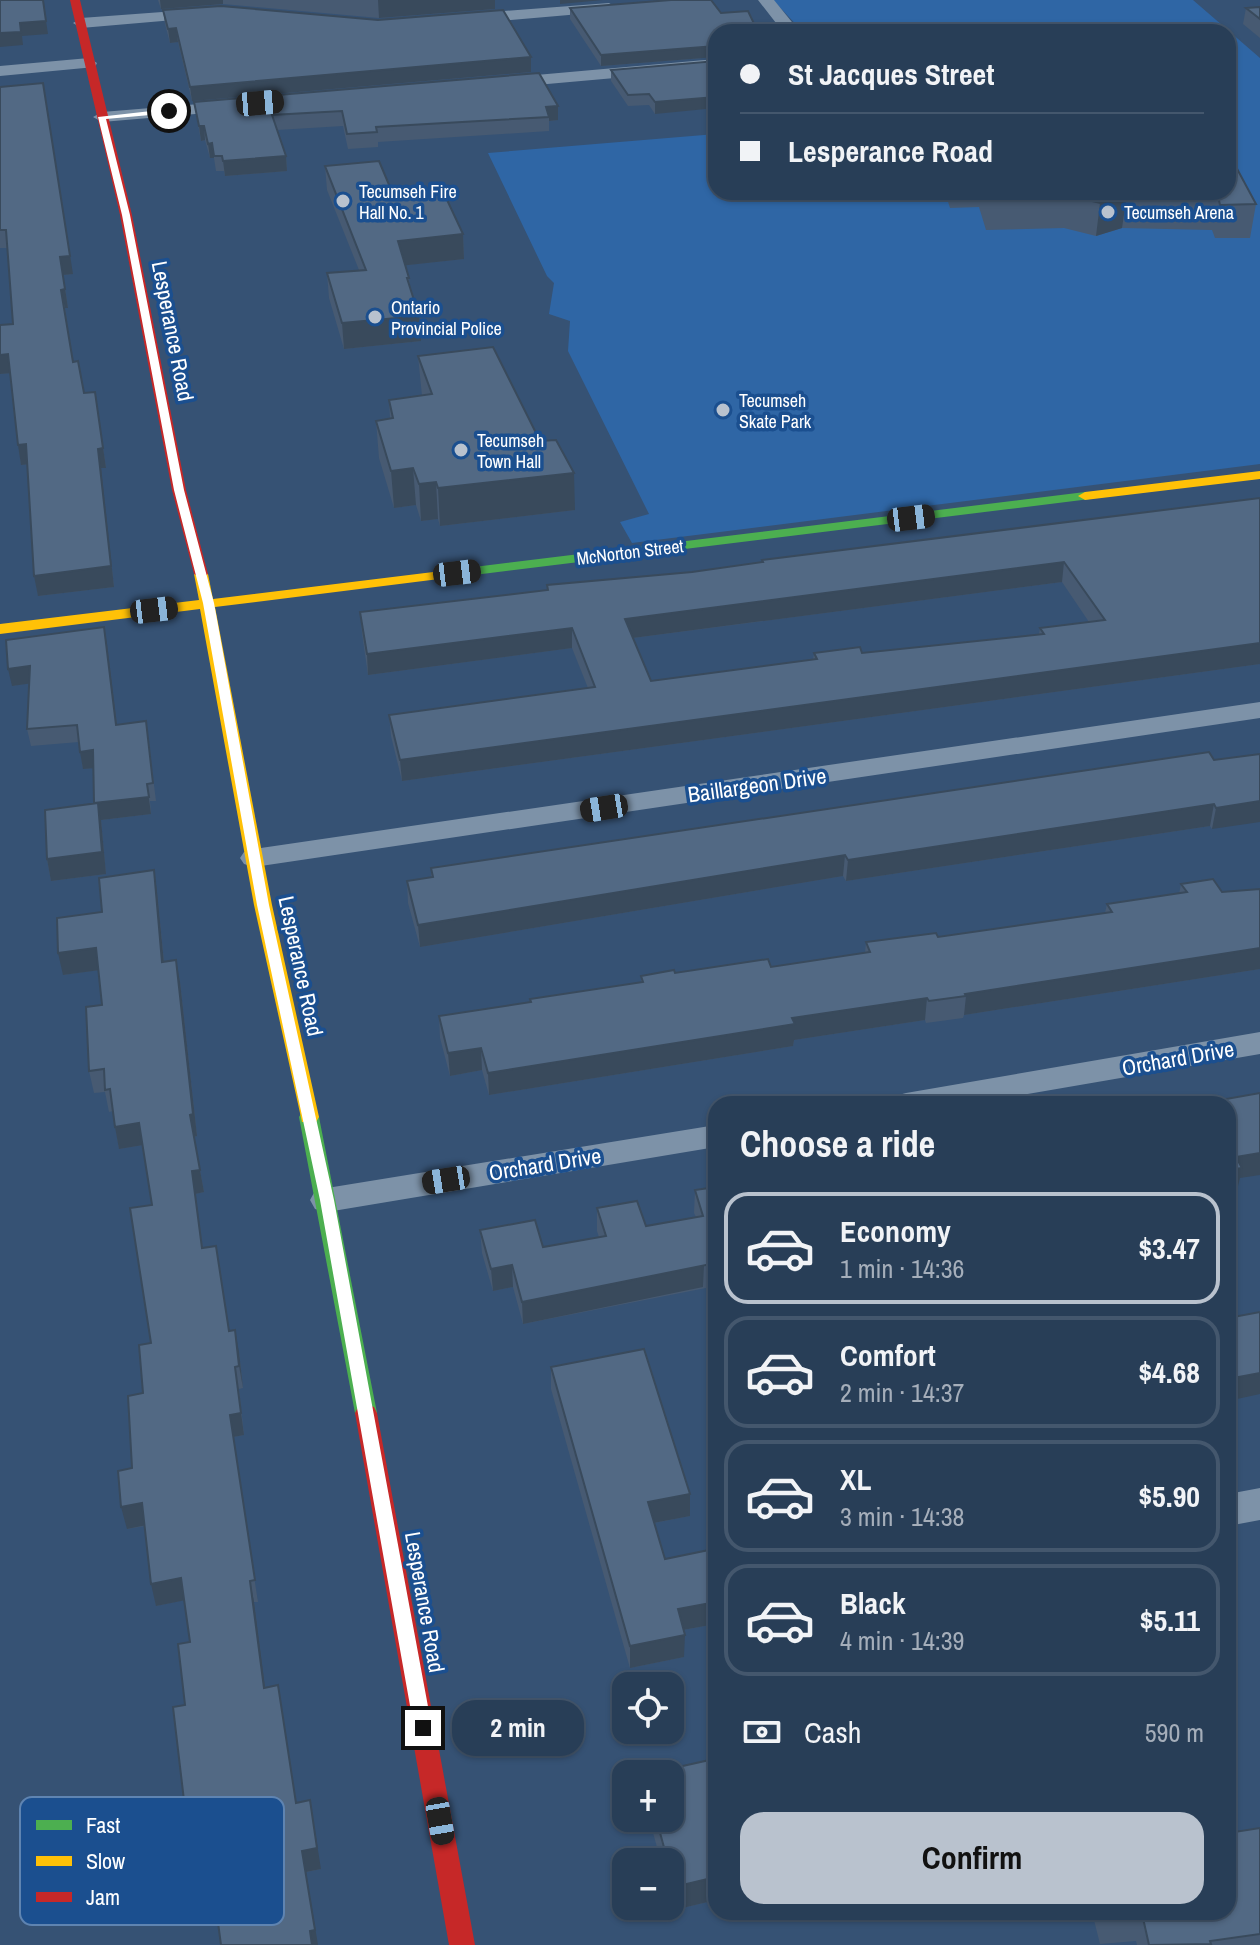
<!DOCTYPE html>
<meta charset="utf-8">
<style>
body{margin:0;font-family:"Archivo Narrow",sans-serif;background:#30455d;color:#f1f3f6;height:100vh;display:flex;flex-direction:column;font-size:30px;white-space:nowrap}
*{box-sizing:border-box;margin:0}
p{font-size:26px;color:#a5aeba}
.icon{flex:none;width:44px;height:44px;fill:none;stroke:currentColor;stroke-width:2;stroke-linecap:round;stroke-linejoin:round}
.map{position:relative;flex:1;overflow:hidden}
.panel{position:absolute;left:708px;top:1096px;width:528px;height:824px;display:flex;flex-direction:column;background:#283e57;border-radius:24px;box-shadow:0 2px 6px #0004,0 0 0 2px #44576d}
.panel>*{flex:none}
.guide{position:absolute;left:708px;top:24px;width:528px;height:176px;border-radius:24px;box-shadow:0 2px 6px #0004,0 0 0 2px #44576d;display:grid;align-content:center;height:176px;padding:0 32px;background:#283e57}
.controls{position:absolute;left:612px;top:1672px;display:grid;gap:16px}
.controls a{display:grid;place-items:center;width:72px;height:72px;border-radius:16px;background:#283e57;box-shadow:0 2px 6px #0004,0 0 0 2px #44576d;font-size:40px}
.end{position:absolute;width:36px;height:36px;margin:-18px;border:10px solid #fff;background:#111;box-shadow:0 0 0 4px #111}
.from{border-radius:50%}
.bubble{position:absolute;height:56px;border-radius:24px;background:#283e57;box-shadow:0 2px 6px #0004,0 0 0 2px #44576d;font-size:26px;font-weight:800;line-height:56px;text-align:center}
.car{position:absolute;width:24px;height:48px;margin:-24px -12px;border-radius:10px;box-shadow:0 0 6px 2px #0007;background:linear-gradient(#222 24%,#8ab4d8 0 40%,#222 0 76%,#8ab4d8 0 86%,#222 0)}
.guide b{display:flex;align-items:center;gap:28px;height:76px;font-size:30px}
.guide b+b{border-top:2px solid #44576d}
.guide i{width:20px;height:20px;background:#f1f3f6}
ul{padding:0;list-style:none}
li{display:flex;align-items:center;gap:24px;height:112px;margin:0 16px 12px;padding:0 16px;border:4px solid #44576d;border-radius:24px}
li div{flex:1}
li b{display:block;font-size:30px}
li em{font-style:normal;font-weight:800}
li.selected{border-color:#b9c2ce}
li>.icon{width:72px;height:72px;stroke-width:1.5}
h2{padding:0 32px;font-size:36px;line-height:96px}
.pay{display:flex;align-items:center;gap:20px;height:88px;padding:0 32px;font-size:30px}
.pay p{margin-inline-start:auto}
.cta{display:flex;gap:16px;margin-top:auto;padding:16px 32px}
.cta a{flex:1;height:92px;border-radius:24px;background:#b9c2ce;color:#111;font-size:32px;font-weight:800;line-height:92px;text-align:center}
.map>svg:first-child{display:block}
.green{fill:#2f66a5}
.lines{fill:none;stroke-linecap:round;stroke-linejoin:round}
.street{fill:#7d92a8;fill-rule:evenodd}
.fast{fill:#4caf50;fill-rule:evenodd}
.slow{fill:#ffc107;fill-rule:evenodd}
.jam{fill:#c62828;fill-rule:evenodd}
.wall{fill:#475a72;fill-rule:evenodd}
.shaded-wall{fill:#394a5c}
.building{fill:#526984;stroke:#394a5c;stroke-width:2;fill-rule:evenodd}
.route{fill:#fff}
.poi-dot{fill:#b9c2ce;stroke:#1b4f8f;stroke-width:3}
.labels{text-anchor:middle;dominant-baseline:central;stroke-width:7;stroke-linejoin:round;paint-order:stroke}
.far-poi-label{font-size:18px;fill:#fff;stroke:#1b4f8f;text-anchor:start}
.far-street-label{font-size:18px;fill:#fff;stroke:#1b4f8f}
.street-label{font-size:22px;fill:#fff;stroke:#1b4f8f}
.key{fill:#1b4f8f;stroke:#5f84b1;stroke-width:2}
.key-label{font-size:22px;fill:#fff}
</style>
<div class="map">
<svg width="1260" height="1945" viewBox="0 0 1260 1945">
<rect width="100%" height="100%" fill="#365274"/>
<path class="green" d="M773,0H1193L1260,58V464L632,543L620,522L649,514L568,351L570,321L549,314L554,283L547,276L488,153L716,134V192H1228V32H803Z"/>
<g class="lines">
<path class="street" d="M758,0H774L800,32H783Z
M609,3L617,8L615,11L465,24L457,19L465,14Z
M203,9L209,11V17L81,28L73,23L81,18Z
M89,58L97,63L95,67L0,76V66Z
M716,59V69L503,88L494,83L503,78Z
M236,101L242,102L245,106L242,110L102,122L93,117L102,112Z
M1260,702V718L254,867L244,864L240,858L244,852L254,849Z
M1260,1032V1054L970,1104H890L895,1096L906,1093Z
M716,1125V1147L327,1212L315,1209L310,1200L315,1191L327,1188Z
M1260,1488V1520L1228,1526V1494Z"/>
<path class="fast" d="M1085,492L1092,496L1090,499L474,575L467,571L474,567Z
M309,1110L316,1112L319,1117L377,1413L374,1419L366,1422L358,1419L355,1413L299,1117L302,1112Z"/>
<path class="slow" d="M1260,471V479L1085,500L1078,496L1085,492Z
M474,567L479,568V574L215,607L272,905L319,1117L316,1122H302L254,905L200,609L0,634V624L199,600L194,574L201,570L208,574L213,599Z"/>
<path class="jam" d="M70,0H80L132,215L186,490L208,574L201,578L194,574L172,490L120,215Z
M366,1404L374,1407L377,1413L475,1945H449L355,1413L358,1407Z"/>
</g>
<path class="wall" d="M158,0H495V9L379,18L223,4L161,9Z
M1260,7V38L1243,24L1246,8Z
M570,8L721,13L716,32V57L601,66L570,19Z
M163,10L531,57V72L192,101L178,42L170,43L165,24Z
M716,61L655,114L649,105L628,106L611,81V70Z
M539,73L558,120L549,121V131L378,142V147L348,149L343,126L277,130L286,156L287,171L225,176L224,171H216L214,158H210L205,140L201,141L194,102Z
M0,87L73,274L63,275L68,308H65L73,362L84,393L95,392L106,468H101L114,587L38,596L27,464L21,465L10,373L0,374V325L13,324L7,248H0Z
M325,166L392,192L463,234L464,259L405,265L409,278L410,288L421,341L344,349L329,298L327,273L359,270L327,190Z
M945,192H1228L1256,204L1250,238H1215L1212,230L1122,228L1096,236L1064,228L986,230L979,207L950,208Z
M418,356L575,510L440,526L438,519L421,521L416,505L394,508L379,458L376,421L390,418L389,400L422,396Z
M1260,498V664L402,781L391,736L389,715L588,688L572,648L368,675L362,633L360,612L547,591V585L692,572L762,563V560ZM1062,582L1089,622L1040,628L1039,634L862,653H814L813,660L651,681L633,638Z
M107,644L117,725L146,721L156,801H150L151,814L101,820L106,874L51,881L47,859L94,804L93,768L83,769L79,742L31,746L27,729L29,683L12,686Z
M1260,754L1212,829L1210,826L846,881L843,876L420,947L408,903L407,881L431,878V868Z
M154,870L157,892L164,961L176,960L180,982L197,1136L194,1137L204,1192L195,1194L203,1248L229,1331L239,1352L243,1388L239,1389L244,1435L233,1437L258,1602H254L265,1688L296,1803L321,1869L140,1908L135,1887L187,1826L185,1705L190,1642L184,1600L156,1606L145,1526L127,1529L132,1468L151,1343L152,1205L143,1145L119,1149L113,1111L109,1112L105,1092L94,1093L89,1071L102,1005L98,970L63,975L102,912Z
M1181,884L1222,892L1260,889V969L964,1015L963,1018L926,1023L925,1020L794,1040L793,1046L489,1095L482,1070L450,1076L440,1038L439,1016L530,1002V999L641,983V976L771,967L865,953L866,942L938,937L1105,913L1107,904L1179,894Z
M716,1187V1286L523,1324L513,1287L493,1291L482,1253L480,1230L543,1247L599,1237L597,1231V1208L646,1226L696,1217L694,1213L695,1190Z
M551,1367L690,1494V1516L654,1523L665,1559L716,1574V1624L683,1630L684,1657L630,1668L551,1389Z
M716,1767V1900L674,1910L670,1896V1862H661L649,1818H670Z
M1260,1828V1945H1137L1136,1941L1100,1944L1092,1912H1228Z"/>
<path class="shaded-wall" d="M160,0H223V4L161,9Z
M378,0H495V9L379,18Z
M560,0H603L560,4Z
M46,21L48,34L22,36L23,45L0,47V33L20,23Z
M176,28L178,42L170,43L168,29Z
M716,46V57L601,66V55Z
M531,57V72L192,101L190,87Z
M43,83L73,274L63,275L68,308H65L61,290L60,257Z
M716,97V108L655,114V102Z
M558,106V120L549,121V117L546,107Z
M199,126H204L205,140L201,141Z
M212,143L214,158H210L208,144Z
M286,156L287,171L225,176L223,161Z
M1127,194L1122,228L1096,236L1100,203Z
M463,234L464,259L399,266L398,241Z
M419,316L421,341L344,349L342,323Z
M8,354L12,373L0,374V355Z
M95,392L106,468H101L114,587L38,596L34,576L98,449Z
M26,444L30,464L21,465L18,445Z
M413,468L416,505L394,508L391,471Z
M574,473L575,510L440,526L438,488Z
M436,482L438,519L421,521L419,484Z
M1064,562L1062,582L625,639V619Z
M104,627L107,644L119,742L116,725Z
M572,628V648L368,675L367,654Z
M1260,643V664L402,781L400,760Z
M30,666L33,683L12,686L8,669Z
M93,750L96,768L83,769L80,752Z
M147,784L151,814L101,820L106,874L51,881L47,859L94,803Z
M1260,801V822L1212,829L1216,808Z
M1214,804L1210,826L846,881L848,860Z
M845,855L843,876L420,947L418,925Z
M154,870L157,892L166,983L162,962Z
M96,948L100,970L63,975L58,953Z
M1260,948V969L964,1015L966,996L965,994Z
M176,960L180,982L197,1136L194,1137L190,1115Z
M927,998L925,1020L794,1040L793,1046L489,1095L488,1073L792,1018Z
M481,1048L482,1070L450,1076L448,1053Z
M139,1123L143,1145L119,1149L115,1127Z
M1260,1153V1175L1240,1178L1237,1190L1228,1192V1170L1236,1157Z
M200,1170L204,1192L195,1194L206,1271L192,1171Z
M512,1265L513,1287L493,1291L491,1269Z
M704,1265L703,1287L523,1324L522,1302Z
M235,1330L239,1352L243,1388L239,1366Z
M235,1367L244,1435L233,1437L258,1602L230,1415Z
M1260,1373V1394L1228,1401V1379Z
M690,1494V1516L648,1524V1502Z
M142,1503L147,1525L127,1529L121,1507Z
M181,1578L186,1600L156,1606L151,1584Z
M250,1581L254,1602L268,1710L264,1688Z
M716,1602V1624L677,1631L678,1609Z
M685,1635L684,1657L630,1668V1646Z
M310,1800L321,1869L306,1872L318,1945H312L302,1851Z
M211,1870L216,1891L140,1908L135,1887Z
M716,1877V1900L674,1910V1887Z"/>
<path class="building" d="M0,0H43L46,21L20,23L21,32L0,33Z
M671,0H711L721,13L748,11L758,32H716V46L601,55L570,8Z
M221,6L378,20L503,10L531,57L190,87L176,28L168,29L163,10Z
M1260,7V19L1246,8Z
M716,61V97L655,102L649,94L628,95L611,70Z
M539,73L558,106L546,107L549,117L376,127L377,132L347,134L342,111L272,115L286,156L223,161L222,156H214L212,143L208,144L204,126H199L194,102Z
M43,83L70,256L60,257L65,289L61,290L73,362L78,361L84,393L95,392L103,448L98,449L111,566L34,576L26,444L18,445L8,354L0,355V325L13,324L6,230H0V87Z
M1228,152L1256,204L1220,205L1218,196L1127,194L1100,203L1068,195L990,196L988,192H1228Z
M379,161L392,192L441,187L463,234L398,241L409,278H407L419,316L342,323L327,273L366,270L325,166Z
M493,347L540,441L556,440L574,473L438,488L436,482L419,484L413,468L391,471L376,421L393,418L389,400L432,394L418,356Z
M1260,498V643L400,760L389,715L595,687L572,628L367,654L360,612L548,590L547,585L692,572L763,562L762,560ZM1064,562L1105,620L1040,628L1044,634L862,653L860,647L814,653L817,659L651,681L625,619Z
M104,627L116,725L146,721L153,783L147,784L149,797L94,803L93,750L80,752L77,725L27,729L30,666L8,669L6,640Z
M1209,752L1214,760L1260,754V801L1216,808L1214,804L848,860L845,855L418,925L407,881L433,877L431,868Z
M98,803L102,852L47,859L45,810Z
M154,870L162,962L176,960L193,1114L190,1115L200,1170L192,1171L202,1248L216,1246L229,1331L235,1330L239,1366L235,1367L241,1413L230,1415L255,1580L250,1581L264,1688L278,1685L296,1803L310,1800L317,1848L302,1851L315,1930L310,1931L312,1945H221L211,1870L135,1887L131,1838L187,1826L173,1707L185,1705L178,1644L190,1642L181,1578L151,1584L142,1503L121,1507L118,1471L132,1468L128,1396L143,1393L139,1345L151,1343L130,1208L152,1205L139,1123L115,1127L110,1089L105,1090L104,1069L89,1071L86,1007L102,1005L96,948L58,953L57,918L102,912L99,878Z
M1213,879L1222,892L1260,889V948L965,994L966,996L929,1001L927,998L792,1018L795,1024L488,1073L481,1048L448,1053L439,1016L531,1002L530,999L643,982L641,976L674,970L675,973L768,959L771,967L870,952L866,942L936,933L938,937L1112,912L1107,904L1187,892L1181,884Z
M1260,1093V1153L1236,1157L1242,1168L1228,1170V1104H1198Z
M716,1187V1263L522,1302L512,1265L491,1269L480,1230L535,1220L543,1247L606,1236L597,1208L637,1201L646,1226L703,1216L695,1190Z
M1260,1312V1373L1228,1379V1318Z
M644,1349L690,1494L648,1502L665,1559L709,1550L716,1574V1602L678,1609L685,1635L630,1646L551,1367Z
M714,1759L716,1767V1877L674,1887L670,1871V1862H668L656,1818H670V1774H647Z
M1260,1828V1934L1210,1941L1211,1944L1149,1945L1143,1918L1106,1921L1104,1912H1228V1833Z"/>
<path class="route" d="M169,109L172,113L106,119L130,215L184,490L214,603L269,905L334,1200L432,1728L429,1733L423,1736L417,1733L414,1728L320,1200L257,905L203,603L174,490L122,215L98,117Z"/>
<g class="poi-dot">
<circle cx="343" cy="201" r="8"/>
<circle cx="1108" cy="212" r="8"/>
<circle cx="375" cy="317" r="8"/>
<circle cx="723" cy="410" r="8"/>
<circle cx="461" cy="450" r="8"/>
</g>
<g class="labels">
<g class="far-poi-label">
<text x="359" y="191">Tecumseh Fire<tspan x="359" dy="21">Hall No. 1</tspan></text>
<text x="1124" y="212">Tecumseh Arena</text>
<text x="391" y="307">Ontario<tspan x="391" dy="21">Provincial Police</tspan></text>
<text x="739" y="400">Tecumseh<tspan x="739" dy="21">Skate Park</tspan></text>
<text x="477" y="440">Tecumseh<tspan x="477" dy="21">Town Hall</tspan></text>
</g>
<g class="far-street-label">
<text transform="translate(630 552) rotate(-7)">McNorton Street</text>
</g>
<g class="street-label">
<text transform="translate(173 331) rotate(79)">Lesperance Road</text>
<text transform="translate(757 785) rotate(-8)">Baillargeon Drive</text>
<text transform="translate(301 966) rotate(78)">Lesperance Road</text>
<text transform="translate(1178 1058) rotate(-10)">Orchard Drive</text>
<text transform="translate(545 1164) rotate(-9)">Orchard Drive</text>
<text transform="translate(425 1602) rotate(80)">Lesperance Road</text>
</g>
</g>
<rect x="20" y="1797" width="264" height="128" rx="12" class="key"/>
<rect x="36" y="1820" width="36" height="10" fill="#4caf50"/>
<rect x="36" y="1856" width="36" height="10" fill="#ffc107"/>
<rect x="36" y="1892" width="36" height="10" fill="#c62828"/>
<g class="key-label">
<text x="86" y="1833">Fast</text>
<text x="86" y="1869">Slow</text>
<text x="86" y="1905">Jam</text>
</g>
</svg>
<div class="controls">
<a><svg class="icon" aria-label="locate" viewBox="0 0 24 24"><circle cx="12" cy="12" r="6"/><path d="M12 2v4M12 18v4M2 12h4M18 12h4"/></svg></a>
<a>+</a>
<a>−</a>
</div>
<i class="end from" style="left:169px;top:111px"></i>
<i class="end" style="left:423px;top:1728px"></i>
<div class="bubble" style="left:452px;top:1700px;width:132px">2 min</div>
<i class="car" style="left:260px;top:103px;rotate:85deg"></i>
<i class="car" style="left:911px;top:518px;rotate:83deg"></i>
<i class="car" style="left:457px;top:573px;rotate:83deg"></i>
<i class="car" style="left:154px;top:610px;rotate:83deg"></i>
<i class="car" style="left:604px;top:808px;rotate:261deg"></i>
<i class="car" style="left:446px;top:1180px;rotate:261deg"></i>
<i class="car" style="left:440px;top:1821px;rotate:170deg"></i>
<div class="guide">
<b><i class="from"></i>St Jacques Street</b>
<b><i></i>Lesperance Road</b>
</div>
<section class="panel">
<h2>Choose a ride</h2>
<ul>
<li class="selected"><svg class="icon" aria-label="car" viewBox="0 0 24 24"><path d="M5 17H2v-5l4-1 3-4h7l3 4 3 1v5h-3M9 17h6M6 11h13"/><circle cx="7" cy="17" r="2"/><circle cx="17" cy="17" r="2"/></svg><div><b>Economy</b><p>1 min · 14:36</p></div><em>$3.47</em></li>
<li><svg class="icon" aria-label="car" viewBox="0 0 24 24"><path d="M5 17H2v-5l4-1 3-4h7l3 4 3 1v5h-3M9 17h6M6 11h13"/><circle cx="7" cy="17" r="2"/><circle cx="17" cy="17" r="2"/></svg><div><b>Comfort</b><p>2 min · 14:37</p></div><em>$4.68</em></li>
<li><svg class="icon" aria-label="car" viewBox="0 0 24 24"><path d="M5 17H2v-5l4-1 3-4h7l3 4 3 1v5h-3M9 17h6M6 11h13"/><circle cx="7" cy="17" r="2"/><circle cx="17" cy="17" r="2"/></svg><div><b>XL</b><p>3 min · 14:38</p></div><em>$5.90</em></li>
<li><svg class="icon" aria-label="car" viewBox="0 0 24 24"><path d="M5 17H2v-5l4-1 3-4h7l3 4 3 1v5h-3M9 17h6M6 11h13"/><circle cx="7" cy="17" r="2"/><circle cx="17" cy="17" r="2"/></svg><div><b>Black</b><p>4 min · 14:39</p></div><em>$5.11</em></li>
</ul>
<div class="pay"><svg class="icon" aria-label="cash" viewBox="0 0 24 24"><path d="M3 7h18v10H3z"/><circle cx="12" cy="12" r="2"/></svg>Cash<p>590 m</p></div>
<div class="cta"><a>Confirm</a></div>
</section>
</div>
